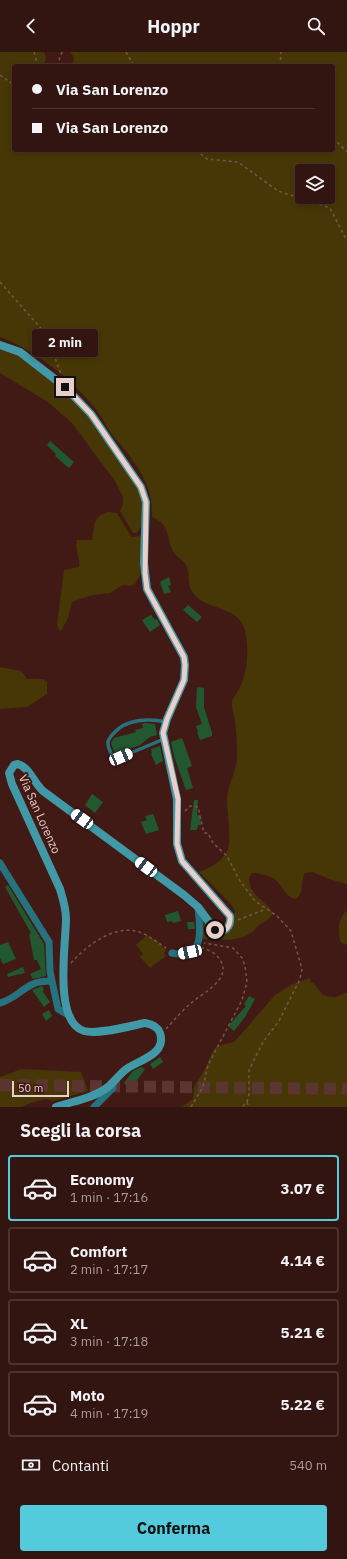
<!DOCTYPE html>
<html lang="it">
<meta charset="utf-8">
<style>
body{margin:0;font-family:"IBM Plex Sans",sans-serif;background:#3d211e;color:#f1f3f6;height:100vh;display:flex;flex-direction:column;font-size:15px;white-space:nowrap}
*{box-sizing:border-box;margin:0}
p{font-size:13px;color:#a89e9f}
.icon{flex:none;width:22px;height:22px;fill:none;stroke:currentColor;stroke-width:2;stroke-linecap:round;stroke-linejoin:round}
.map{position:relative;height:1055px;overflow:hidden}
.drawer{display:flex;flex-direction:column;background:#321410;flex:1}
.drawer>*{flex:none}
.top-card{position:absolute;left:12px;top:12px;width:323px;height:88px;border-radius:4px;box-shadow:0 2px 6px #0003,0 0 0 1px #4d3330;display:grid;align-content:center;height:88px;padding:0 20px;background:#321410}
.controls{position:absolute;left:295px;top:112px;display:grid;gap:8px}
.controls a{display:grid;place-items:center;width:40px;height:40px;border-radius:4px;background:#321410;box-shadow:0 2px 6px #0003,0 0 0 1px #4d3330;font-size:20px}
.scale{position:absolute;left:12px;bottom:10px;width:57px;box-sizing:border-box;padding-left:4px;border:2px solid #eacec9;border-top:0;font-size:11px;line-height:14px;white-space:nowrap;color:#eacec9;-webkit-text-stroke:3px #421a15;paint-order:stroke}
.end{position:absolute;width:18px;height:18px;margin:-9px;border:5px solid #eacec9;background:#111;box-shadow:0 0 0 2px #111}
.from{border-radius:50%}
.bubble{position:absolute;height:28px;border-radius:4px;background:#321410;box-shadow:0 2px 6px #0003,0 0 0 1px #4d3330;font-size:13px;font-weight:700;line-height:28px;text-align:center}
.car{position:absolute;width:12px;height:24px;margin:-12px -6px;border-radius:5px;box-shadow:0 0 3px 1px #0007;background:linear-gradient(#fff 24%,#345 0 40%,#fff 0 76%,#345 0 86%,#fff 0)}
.top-card b{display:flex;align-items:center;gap:14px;height:38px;font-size:15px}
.top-card b+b{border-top:1px solid #4d3330}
.top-card i{width:10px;height:10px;background:#f1f3f6}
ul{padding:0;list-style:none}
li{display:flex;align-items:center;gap:12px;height:66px;margin:0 8px 6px;padding:0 12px;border:2px solid #4d3330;border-radius:4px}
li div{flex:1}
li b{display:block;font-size:15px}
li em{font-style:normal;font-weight:700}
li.current{border-color:#54cadd}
li>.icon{width:36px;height:36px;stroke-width:1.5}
h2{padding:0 20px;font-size:18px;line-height:48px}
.pay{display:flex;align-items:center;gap:10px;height:44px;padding:0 20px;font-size:15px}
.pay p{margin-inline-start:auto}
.primary-button{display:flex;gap:8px;margin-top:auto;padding:8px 20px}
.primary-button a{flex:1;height:46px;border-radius:4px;background:#54cadd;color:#111;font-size:16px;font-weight:700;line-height:46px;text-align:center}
header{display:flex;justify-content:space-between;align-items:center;height:52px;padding:0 20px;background:#321410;font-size:18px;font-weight:700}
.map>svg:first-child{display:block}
.green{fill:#473706;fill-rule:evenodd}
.building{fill:#215830}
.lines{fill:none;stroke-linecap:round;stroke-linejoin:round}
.highway-tunnel{stroke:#5b3530;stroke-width:12;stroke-dasharray:12 6;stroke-linecap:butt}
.path{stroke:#78544f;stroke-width:1.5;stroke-dasharray:3 3;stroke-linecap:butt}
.lane{stroke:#26727e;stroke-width:3.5}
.street{stroke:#26727e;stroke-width:7}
.secondary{stroke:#4198a6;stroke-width:8}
.route{stroke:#eacec9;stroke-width:5}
.labels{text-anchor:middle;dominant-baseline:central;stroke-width:4;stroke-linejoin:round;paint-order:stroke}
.street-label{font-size:12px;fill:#eacec9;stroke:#421a15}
</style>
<header><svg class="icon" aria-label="back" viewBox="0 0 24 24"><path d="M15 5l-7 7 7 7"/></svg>Hoppr<svg class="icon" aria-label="search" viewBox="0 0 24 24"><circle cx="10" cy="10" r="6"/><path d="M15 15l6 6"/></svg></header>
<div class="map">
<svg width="347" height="1055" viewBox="0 0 347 1055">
<rect width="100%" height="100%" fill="#421a15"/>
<path class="green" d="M0,0H44L46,5L44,14H14V98H333V14H71C74,8 75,5 70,0H347V832L329,827L313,820L305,821C300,829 305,840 296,847C285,845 284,836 277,829C272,824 259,821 252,821L249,826C249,844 266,848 273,861C269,868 265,869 259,873C256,875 255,878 252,880C238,891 218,887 202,887L197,858L215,878L233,872L235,859L231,852L199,820C210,816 221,811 227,799C232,791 227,759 227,748C227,732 239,717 237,698C237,688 236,678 235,668C234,663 231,656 232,650C233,645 238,640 240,635C248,618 249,595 245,578C238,553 206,559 193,541C187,534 190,523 187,515C185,509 178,506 175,502C165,488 173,474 152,465C154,433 134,408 114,385C106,376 102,364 94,355C71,326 34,298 0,285ZM302,119H328V145H302Z
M0,291L73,341L143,439V471L137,481H133L120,459L123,452V445L115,429L72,371L48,350L0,321Z
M108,460L117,461L130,483L132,485L140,484L144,477L143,518L135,532L130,534L123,533L110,541L93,543L74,549L72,550L68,566L61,579H60L57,573L64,518L79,515C81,506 74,497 77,488H92C95,474 92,465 108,460Z
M0,615L21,619L27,627H43L47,630V642L27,655L0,657Z
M347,858V893L341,891C337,879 338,867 347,858Z
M147,883L159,890L158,891L166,898L164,901L166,904L150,916L140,905L143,902L136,893Z
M310,926V930C318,931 317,944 332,945C338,946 341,941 347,941V1055H182L193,1047L194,1035L205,1017L214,997L218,994L234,990L237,987L275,943L291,933Z
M22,1017L81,1020L88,1039L53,1049L46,1047L30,1051L22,1055H0V1025Z"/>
<path class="building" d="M50,389L74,410L69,416L55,404L56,402L47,393Z
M169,525L171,533L168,534L171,540L164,542L160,530Z
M188,553L202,565L197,570L183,558Z
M151,563L155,568L157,567L160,573L150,580L142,568Z
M197,635L204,636V655L212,681V684L200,688L197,680H198L196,674L202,672L196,655Z
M145,671L155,672L157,683L150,685L140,693L115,702L111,691L114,686L136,680L135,678L143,676L142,672Z
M182,686L192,714L187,716L193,736L186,738L174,704L171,690Z
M160,694L163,709L156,713L151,702L152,701L151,697Z
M92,742L103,750L95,761L85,753Z
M194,748H198L197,763H200L201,773H198L197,778H190Z
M153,762L159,778L146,782L141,770L147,768L145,764Z
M8,833L44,892L46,924L33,927L30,922L41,917L37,908H34L29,882L31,881L5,835Z
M178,859L181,869L173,871L172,869L167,870L165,863Z
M187,870H194L195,877H188Z
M8,890L16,907L3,912L0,906V893Z
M23,915L25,921L8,925L7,922Z
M42,934L44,937L43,940L50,950L44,955L32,938Z
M249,944L255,947L245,965L234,979L228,974L246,954L244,952Z
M49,958L52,964L46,969L42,962Z
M160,1005L163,1010L153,1017L150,1012Z
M141,1015L145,1017L133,1034L129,1035L124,1031L133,1019Z"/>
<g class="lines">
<path class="highway-tunnel" d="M0,1033L347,1037"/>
<path class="path" d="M34,0L38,14
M126,0L134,14
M57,14L62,0
M280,14L281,0
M0,23L14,33
M333,86L347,100
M196,98L207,107L238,110L278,139L330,156L347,189
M0,230L46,282L61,322
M185,759L190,754L198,755L204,781H208L213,791L227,804L240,829L255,849L277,864L291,879L302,917L300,927L279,969L263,990L249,1018V1042L247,1050L242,1055
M238,868L266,857
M71,911C87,893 117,870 142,881C151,885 158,891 166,896
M166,977C174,968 182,959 190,952C202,941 233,927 220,908C216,901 209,898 202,896
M247,1050L249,1055
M191,1055L203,1035L208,1013L242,948L247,930L245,914L242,906L233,896L204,891"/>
<path class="lane" d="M164,687L121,705L116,706L112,704C111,700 108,696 108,692C107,688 111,684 114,681C126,667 149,666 166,670"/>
<path class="street" d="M0,811L49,890L50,919L52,929
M172,901C206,908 200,877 198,855
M0,951C15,947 20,938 33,932C39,929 45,929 52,929L58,957L70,964
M94,1055L113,1036V1030"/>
<path class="secondary" d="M0,293L20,300L65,335L91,362L141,435L146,450L144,511L147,537L184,605L185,613L184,628L167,667L163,681L177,747V792L182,809L230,864C231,871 229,876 223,879L215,878L198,855L184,843L43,739C34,731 29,715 18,712L14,713L9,721L12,732L60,837C63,847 66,856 66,867C66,891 53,970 84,979C98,983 130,974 145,971C151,972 158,975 160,981C167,1003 138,1008 125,1018C119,1023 114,1030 108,1035C94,1046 73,1049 56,1055"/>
</g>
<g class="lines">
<path class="route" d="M65,335L91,362L141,435L146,450L145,521L147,537L184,605L185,613L184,628L167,667L163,681L178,747L177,792L182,809L230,864C231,874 225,882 215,878"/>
</g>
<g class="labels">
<g class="street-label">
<text transform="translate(40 762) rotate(66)">Via San Lorenzo</text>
</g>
</g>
</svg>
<div class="controls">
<a><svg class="icon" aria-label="layers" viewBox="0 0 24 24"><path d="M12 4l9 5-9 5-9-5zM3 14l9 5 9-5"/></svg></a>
</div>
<div class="scale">50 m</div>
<i class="end from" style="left:215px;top:878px"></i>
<i class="end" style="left:65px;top:335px"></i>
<div class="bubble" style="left:32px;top:277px;width:66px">2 min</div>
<i class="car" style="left:121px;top:705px;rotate:67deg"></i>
<i class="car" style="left:82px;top:767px;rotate:306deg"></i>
<i class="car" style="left:146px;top:815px;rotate:307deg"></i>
<i class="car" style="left:190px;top:900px;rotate:258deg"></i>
<div class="top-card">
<b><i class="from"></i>Via San Lorenzo</b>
<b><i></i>Via San Lorenzo</b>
</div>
</div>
<section class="drawer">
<h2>Scegli la corsa</h2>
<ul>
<li class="current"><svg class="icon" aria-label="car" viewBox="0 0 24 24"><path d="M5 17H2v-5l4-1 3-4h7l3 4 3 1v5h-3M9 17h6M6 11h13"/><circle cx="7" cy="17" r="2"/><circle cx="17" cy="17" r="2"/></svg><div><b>Economy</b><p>1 min · 17:16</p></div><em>3.07 €</em></li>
<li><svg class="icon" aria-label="car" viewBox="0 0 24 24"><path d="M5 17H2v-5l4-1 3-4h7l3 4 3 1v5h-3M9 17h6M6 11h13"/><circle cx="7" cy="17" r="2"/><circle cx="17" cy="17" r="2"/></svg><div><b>Comfort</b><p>2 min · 17:17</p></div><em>4.14 €</em></li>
<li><svg class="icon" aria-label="car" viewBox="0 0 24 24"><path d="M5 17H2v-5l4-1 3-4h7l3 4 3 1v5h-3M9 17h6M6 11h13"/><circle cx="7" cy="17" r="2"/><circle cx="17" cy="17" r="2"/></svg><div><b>XL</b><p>3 min · 17:18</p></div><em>5.21 €</em></li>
<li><svg class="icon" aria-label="car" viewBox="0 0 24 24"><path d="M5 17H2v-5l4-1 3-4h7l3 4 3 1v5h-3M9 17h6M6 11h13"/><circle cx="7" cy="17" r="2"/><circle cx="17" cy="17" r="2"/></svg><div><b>Moto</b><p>4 min · 17:19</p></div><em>5.22 €</em></li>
</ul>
<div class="pay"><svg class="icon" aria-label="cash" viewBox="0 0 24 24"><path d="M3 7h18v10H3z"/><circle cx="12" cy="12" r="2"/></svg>Contanti<p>540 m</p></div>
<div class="primary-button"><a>Conferma</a></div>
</section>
